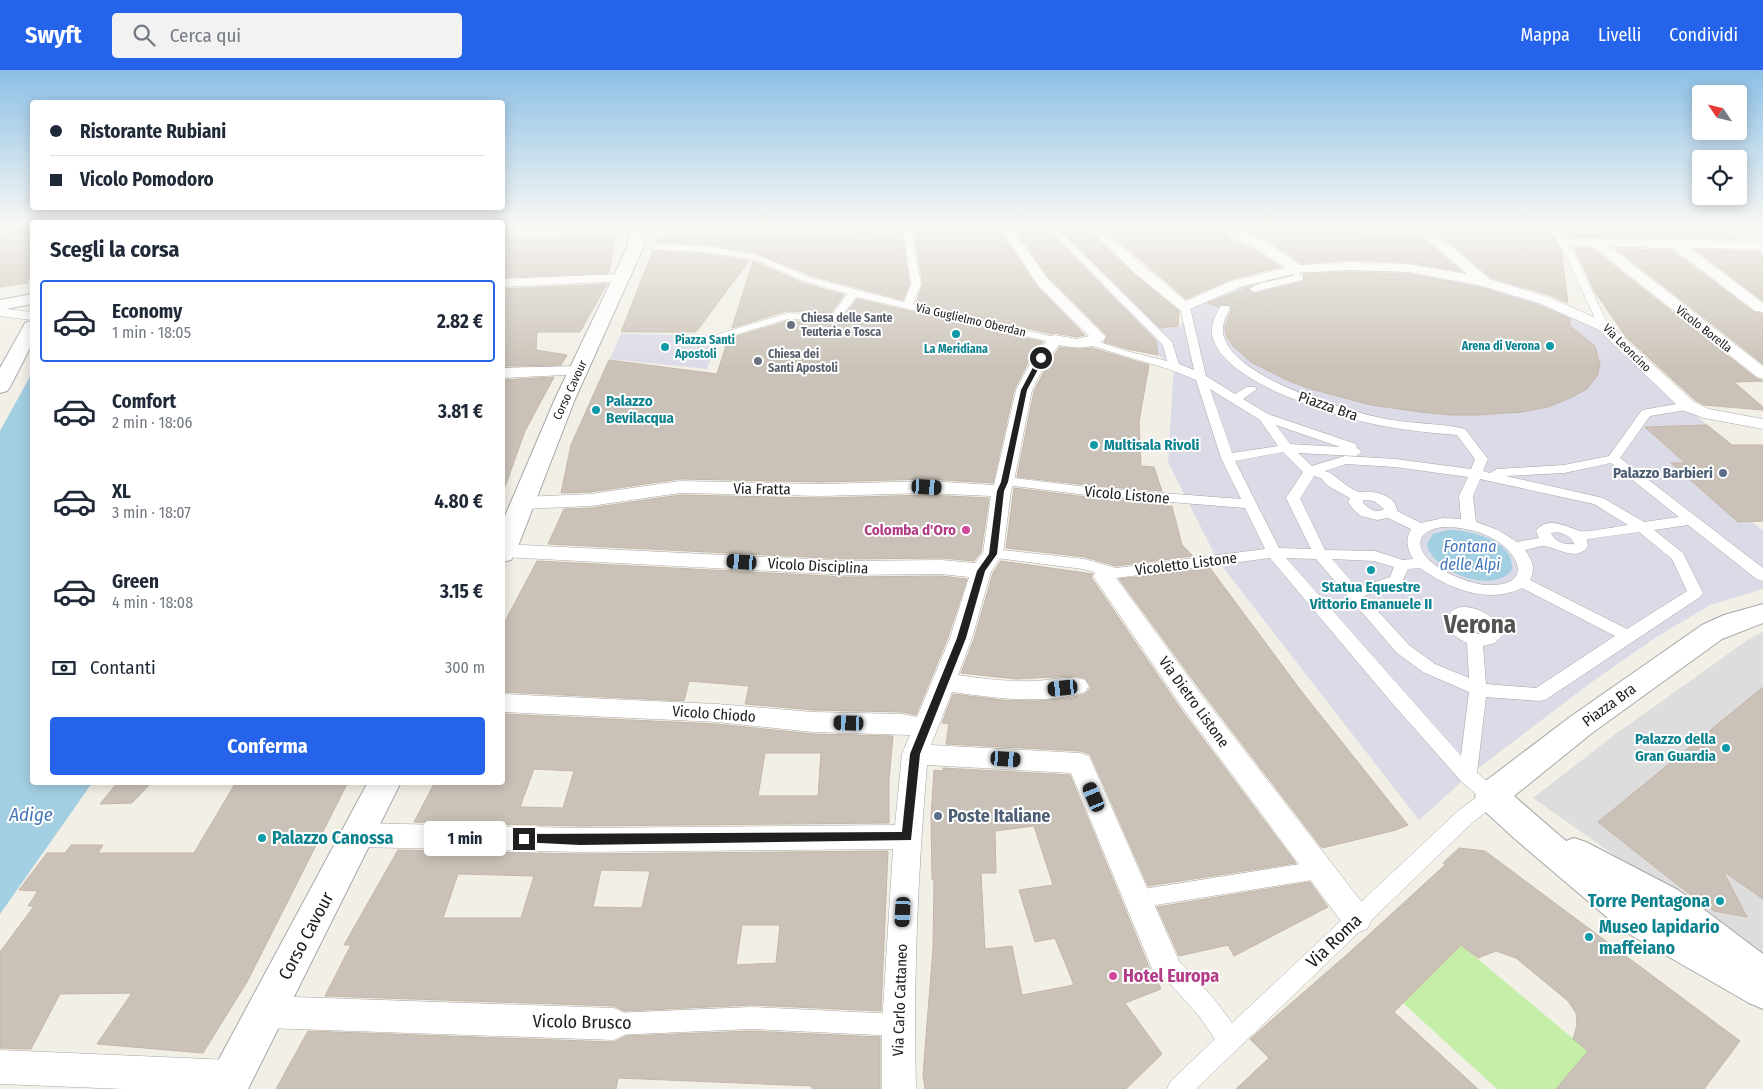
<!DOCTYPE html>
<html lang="it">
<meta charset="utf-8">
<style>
body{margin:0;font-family:"Fira Sans Condensed",sans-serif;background:#f2f2f3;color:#1f2937;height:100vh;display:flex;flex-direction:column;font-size:19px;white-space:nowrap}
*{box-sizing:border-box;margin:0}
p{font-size:16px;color:#747a83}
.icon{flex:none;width:28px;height:28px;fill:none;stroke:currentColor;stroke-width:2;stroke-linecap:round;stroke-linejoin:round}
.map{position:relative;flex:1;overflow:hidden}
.panel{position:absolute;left:30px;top:150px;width:475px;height:565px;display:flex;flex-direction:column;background:#fff;border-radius:5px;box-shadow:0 2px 12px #0003}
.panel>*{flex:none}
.guide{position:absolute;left:30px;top:30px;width:475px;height:110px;border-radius:5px;box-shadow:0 2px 12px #0003;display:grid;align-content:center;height:110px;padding:0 20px;background:#fff}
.needle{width:32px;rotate:305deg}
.controls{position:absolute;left:1692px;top:15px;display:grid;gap:10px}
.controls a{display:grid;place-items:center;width:55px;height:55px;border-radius:5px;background:#fff;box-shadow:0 2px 12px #0003;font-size:25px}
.end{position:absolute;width:22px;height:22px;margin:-11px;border:6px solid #202020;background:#fff;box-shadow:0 0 0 2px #fff}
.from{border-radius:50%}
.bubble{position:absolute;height:35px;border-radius:5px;background:#fff;box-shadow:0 2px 12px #0003;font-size:16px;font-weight:700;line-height:35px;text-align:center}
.car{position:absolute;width:15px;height:30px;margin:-15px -8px;border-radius:6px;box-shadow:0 0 4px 1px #0007;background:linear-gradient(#222 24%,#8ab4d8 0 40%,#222 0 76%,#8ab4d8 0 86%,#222 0)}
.guide b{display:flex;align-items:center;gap:18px;height:48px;font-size:19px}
.guide b+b{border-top:1px solid #e0e1e3}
.guide i{width:12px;height:12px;background:#1f2937}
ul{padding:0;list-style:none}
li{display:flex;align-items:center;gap:15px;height:82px;margin:0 10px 8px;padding:0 10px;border:2px solid transparent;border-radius:5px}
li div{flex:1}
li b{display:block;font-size:19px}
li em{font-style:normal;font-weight:700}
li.selected{border-color:#2563eb}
li>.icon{width:45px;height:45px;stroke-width:1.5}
h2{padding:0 20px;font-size:22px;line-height:60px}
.pay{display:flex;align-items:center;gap:12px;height:55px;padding:0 20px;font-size:19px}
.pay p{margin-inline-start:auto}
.primary-button{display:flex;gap:10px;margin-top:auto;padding:10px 20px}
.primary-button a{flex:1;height:58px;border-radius:5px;background:#2563eb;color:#fff;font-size:20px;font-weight:700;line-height:58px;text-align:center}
header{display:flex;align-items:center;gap:30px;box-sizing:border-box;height:70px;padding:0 25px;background:#2563eb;color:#fff}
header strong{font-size:24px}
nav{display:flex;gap:28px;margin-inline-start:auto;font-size:18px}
.search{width:350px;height:45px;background:#f2f2f3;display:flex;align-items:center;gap:12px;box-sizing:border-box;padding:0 18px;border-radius:5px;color:#747a83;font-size:19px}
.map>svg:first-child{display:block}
.residential{fill:#dedddd}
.grass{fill:#c5efa8}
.plaza{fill:#dbdae7}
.water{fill:#a3cfe2}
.building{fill:#cac2b8;stroke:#c5b6a7;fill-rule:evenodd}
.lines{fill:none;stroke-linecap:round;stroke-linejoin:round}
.pedestrian-tunnel{stroke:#c7c6be;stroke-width:10;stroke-dasharray:10 5;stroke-linecap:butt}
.pedestrian-casing{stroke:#a7a7a7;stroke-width:1}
.minor-casing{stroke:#a7a7a7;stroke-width:1}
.tertiary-casing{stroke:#a7a7a7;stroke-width:2}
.pedestrian{fill:#fff;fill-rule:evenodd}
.minor{fill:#fff;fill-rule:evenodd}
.tertiary{fill:#fff;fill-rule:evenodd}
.route{fill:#202020}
.worship-dot{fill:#6b7280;stroke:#fff;stroke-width:2}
.culture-dot{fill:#0f9aa8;stroke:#fff;stroke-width:2}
.service-dot{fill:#5c6f8a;stroke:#fff;stroke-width:2}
.hotel-dot{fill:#d1479c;stroke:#fff;stroke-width:2}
.labels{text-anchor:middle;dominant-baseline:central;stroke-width:4;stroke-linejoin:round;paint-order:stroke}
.far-worship-label{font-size:12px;font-weight:bold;fill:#5b616d;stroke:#fff;text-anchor:start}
.far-street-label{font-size:12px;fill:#202020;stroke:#fff}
.far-culture-label{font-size:12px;font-weight:bold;fill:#0d838f;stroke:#fff;text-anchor:start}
.culture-label{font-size:15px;font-weight:bold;fill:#0d838f;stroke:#fff;text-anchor:start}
.street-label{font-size:15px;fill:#202020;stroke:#fff}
.service-label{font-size:15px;font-weight:bold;fill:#4e5e75;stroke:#fff;text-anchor:end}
.hotel-label{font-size:15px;font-weight:bold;fill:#b23c85;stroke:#fff;text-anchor:end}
.water-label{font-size:16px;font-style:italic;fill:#4375b9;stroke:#fff}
.near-service-label{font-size:18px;font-weight:bold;fill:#4e5e75;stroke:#fff;text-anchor:start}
.near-culture-label{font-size:18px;font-weight:bold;fill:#0d838f;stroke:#fff;text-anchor:start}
.near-street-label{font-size:18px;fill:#202020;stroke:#fff}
.near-hotel-label{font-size:18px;font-weight:bold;fill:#b23c85;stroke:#fff;text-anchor:start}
.near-water-label{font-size:19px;font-style:italic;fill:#4375b9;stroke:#fff}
.town-label{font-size:25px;font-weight:bold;fill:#535353;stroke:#fff}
</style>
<header>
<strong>Swyft</strong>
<div class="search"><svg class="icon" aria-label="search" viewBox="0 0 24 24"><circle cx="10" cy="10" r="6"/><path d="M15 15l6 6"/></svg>Cerca qui</div>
<nav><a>Mappa</a><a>Livelli</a><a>Condividi</a></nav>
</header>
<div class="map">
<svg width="1763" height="1019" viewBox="0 0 1763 1019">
<rect width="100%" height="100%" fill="#f1efe6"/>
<path class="residential" d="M1763,562V890L1533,728L1613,666L1749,569Z"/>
<path class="grass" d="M1461,875L1588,981L1556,1019H1497L1403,933Z"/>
<path class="plaza" d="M1044,156H1057L1122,217L1160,257L1181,256L1185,237L1288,199L1291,193H1493L1515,203L1530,227L1594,256L1707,355L1645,357L1684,393H1672L1738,452H1752L1763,461V519L1710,535L1655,568L1593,611L1468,706L1419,750L1218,491L1168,392L1174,296L1158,285L1156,271L1092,203Z
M621,264L720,265L707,299L610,289Z"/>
<path class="water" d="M32,303V712L92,713L0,844V361Z
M1448,460C1470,460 1515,470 1512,500C1494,525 1432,502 1427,474L1433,464Z"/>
<path class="building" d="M0,156H32V199L27,213L0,217Z
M1013,156H1044L1156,271L1158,285L1127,279L1104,272L1107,266L1048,207Z
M1058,156H1084L1135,205L1179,241L1178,256L1160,258Z
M1102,156H1219L1228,168L1258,182L1281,197L1231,209L1186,229Z
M1237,156H1354L1368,168L1421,166L1461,201L1408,192L1350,190L1301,193L1270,172Z
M1429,156H1546L1561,179L1568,233L1552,226L1491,207Z
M1562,156H1588L1590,158L1667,159L1662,156H1720L1739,169L1570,167Z
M997,157L1036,215L1085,265L1077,267L1055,263L1052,264L916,233L923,214L914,163L974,162L981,158Z
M902,163L909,214L903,230L810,205L756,183L758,178L755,182L706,174L657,172L659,167Z
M616,166L609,203L502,207V171Z
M1575,178L1593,179L1756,308L1763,311L1734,312L1763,337V340L1704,335L1695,330L1626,267L1595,222Z
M1616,179L1672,180L1754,242L1763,244V294Z
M1696,180L1756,181L1763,185V231Z
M653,181L706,184L749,191L696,262H621Z
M753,191L802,213L844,225L831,243L786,241L732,258Z
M1350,202L1408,204L1482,218L1540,236L1570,249V256L1595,276L1600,295L1597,306L1587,319L1570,328L1548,337L1522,342L1478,345H1450L1421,342L1371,335L1311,319L1289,311L1251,292L1234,277L1227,267L1225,257L1232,239L1231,235L1221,234L1218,237L1208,233L1249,217L1248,221L1254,224L1303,212L1304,204Z
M607,214L580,262H537L536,280L567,285L561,295L502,296V219Z
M857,229L1043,272L1031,287L1014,320L993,413L927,409L822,412L680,409L590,422L561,423L571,375L609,290L717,304L728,269L788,251L839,252Z
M1060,277L1077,279L1092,278L1149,295L1139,352L1141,396L1154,397L1162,421L1095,416L1017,407L1034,321L1050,290Z
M554,307L525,361L505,417H502V310Z
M1707,355L1732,375H1763V451L1738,452L1671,393H1685L1645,357Z
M1014,418L1095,428L1166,434L1167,436H1172L1182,475L1193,486L1116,496L1085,487L1006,478Z
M680,425L822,428L927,425L989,428L981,482L974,491L941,488L847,489L548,474L564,439L590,438Z
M537,491L847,507L941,506L967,509L948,567L916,645L902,642L813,640L745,634L749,616L689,611L684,631L502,622V557Z
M1001,491L1093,504L1091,507L1180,638L1296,793L1148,816L1090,684L1080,681L946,674L949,654L942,653L953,624L1002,630L1036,631L1070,628L1085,624L1091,617L1085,608L1073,606L1016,609L961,603L974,569L993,503Z
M1210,498L1302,622L1408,755L1396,760L1322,778L1202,622L1119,509Z
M1763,617V829L1723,801L1747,847L1714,841L1679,816L1598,752Z
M502,644L717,654L813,664L893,666L889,710V753L580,756L414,752L435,712H502ZM765,683H821L818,726H758ZM534,699L574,701L563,738L520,737Z
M943,698L1070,705L1151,902L1154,904L1161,919L1125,933L1162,984L1126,1019H925L923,1005L933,878L934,810H932L931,747L934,700L943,701ZM1034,756L1053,815L1019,820L1035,872L1055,868L1074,915L1022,925L1012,876L985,879L981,803H996L995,761Z
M118,712H152L132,733L100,734Z
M236,712H348L247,912L203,983L97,974L132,923L60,924L31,979L0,978V882L34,836H28L38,821L19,820L47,783H65L71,775H103L98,783H194Z
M1459,778L1485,781L1740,971L1704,1019H1556L1588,981L1573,969L1577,955L1576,943L1568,931L1516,888L1496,881L1478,888L1461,875L1394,942L1478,1019H1236L1269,988L1250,969L1351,881L1445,795L1443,793Z
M398,780L580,784L888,781L881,941L751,935L624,941L614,936L325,926L351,875H344ZM601,800L650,801L642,838L593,837ZM458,804L534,806L521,848H443ZM742,855H780L776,893L736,895Z
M1310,812L1328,837L1234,886L1228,875L1179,886L1157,837Z
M308,961L614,972L626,966L751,961L880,967V1019H812V1016L618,1008L616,1019H276Z"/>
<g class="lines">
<path class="pedestrian-tunnel" d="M728,182L735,174L742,158
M1225,238L1235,228L1254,219"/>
<defs>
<path id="pedestrian" d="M904,156H910L911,158L921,214L913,234L1059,268L1060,270L1059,272L1055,273L856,227L839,250L788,249L703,275L699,274L698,272L699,270L787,243L832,245L847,224L803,211L756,190L706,182L655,180L650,177L655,174L706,176L758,185L809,207L904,232L911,214L903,158Z
M1046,156H1055L1172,272L1179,294L1194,300L1180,237L1185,234L1190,237L1206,306L1235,324L1247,317H1255L1257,319L1243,329L1268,344L1356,374L1357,378L1362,382L1356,386L1298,383L1312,396L1345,386L1395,389L1471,399L1475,389L1457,365C1430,363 1404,360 1378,355C1337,346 1220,313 1212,264C1211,254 1216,244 1221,236H1229L1230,238C1226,246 1222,254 1223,263C1230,308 1348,341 1386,349C1412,354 1440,353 1465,359L1488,389L1483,401L1490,403L1497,399L1564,395L1609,386L1642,340L1688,332L1692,333L1694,336L1692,339L1650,346L1620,388L1763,498V511L1758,510L1688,455L1654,460L1683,483L1703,523L1700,527L1545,630L1539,631L1486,627L1477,703L1498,720L1500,726L1498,732L1472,753L1196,1019H1167L1171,1011L1215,969L1199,946L1156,898L1153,891L1156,884L1164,881L1172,884L1215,930L1232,953L1458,741L1478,726L1461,711L1392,633L1270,488L1116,508L1111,507L1104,511L1099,510L1094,502L1083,499L988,487L986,484L988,481L993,479L1085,489L1116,498L1265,479L1245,438L1095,426L1005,415L998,411L1005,407L1095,418L1241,429L1221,388L1196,310C1161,294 1123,287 1087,274L1086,272L1087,270L1091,269L1126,281L1167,291L1163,275ZM1210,319L1260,350L1278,376L1232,383ZM1276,355L1340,377L1290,374ZM1283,382L1303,402L1286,428L1311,479L1279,478L1235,391ZM1611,393L1679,447L1644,452L1603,428L1506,406L1564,403ZM1346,394L1395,397L1468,407L1459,426L1461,449L1443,448L1421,453L1397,441C1397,429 1382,423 1371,422C1367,421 1362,423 1359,422C1346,418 1336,404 1325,401ZM1314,406L1321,408L1328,416L1350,428L1348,432L1353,439L1361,446L1377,450L1388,448L1411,459C1405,470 1407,478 1413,489L1403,490L1375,481L1325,480L1300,428ZM1480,409L1594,434L1628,455C1618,456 1587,463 1580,461C1567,457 1547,445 1536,461L1539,468L1517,472L1498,460L1476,452L1473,426ZM1363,430L1374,431L1384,439C1376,444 1369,439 1363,433ZM1443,457C1461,457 1478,460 1494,469C1524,487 1530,517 1487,515C1470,514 1440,502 1428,489C1412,472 1423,459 1443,457ZM1556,462C1563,463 1572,466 1574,474C1564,475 1555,472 1551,463ZM1639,462L1672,489L1687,521L1627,559L1530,510C1536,498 1532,490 1525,480C1531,479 1538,476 1544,476C1557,477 1577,493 1588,476L1587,469ZM1286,488L1316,489L1397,583L1423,602L1469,622L1461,686ZM1332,489L1374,491L1394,497L1390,507L1357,518ZM1420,498C1448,518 1488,535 1522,518L1615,566L1536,618L1486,614L1483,576L1495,573L1503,565C1500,546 1464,527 1450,543C1447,546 1447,550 1446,554C1451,563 1458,569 1467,573L1469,608L1435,594L1409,575L1364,526L1401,514L1408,499ZM1463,549C1473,550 1484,552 1487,563C1477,567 1469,560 1462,553Z
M1565,170L1570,173L1609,257L1608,259L1604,260L1599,257L1560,173Z
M1297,202L1303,206V210L1254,222L1249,219L1260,213L1293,206L1294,203Z
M1319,791L1326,794L1329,800L1326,806L1319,809L1137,838L1130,836L1127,829L1130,822L1137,820Z
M751,937L898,944L906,947L909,955L906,963L898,966L751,959L614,965L606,962L603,954L606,946L614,943Z"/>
<path id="minor" d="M703,156H980L974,160C862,163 750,162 638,166L632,162L638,158Z
M999,156H1011L1047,208L1106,267C1095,281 1074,278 1059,275L1048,289L1032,320L1014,411L1011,421L1003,484L991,502L972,568L958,605C984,609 1010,612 1035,611C1052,610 1069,605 1085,610L1089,616L1085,622C1044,635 994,628 952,622L931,675L1080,683L1089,686L1179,891L1175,901L1164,906L1153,901L1071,703L927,695C918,803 913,911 916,1019H882V955L893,779L580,782L358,777L348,773L344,765L348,757L358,753L580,758L895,755L902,684L910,665L813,662L717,652L502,642V624L717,634L813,642L902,644L917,647L950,568L969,507L941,504L847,505L504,487L502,474L847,491L941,490L975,493L983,483L991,426L927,423L822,426L680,423L590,436L523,439L516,437L513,433L516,429L523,427L590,424L680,411L822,414L927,411L994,415L1016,320L1033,288L1050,267L1055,265L1077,269L1089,266L1037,214Z
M1086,156H1099L1146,198L1186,231L1231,211L1286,198L1259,180L1229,166L1221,156H1234L1239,160L1269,174L1300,195L1350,192L1408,194L1467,204L1412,156H1426L1490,209L1551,228L1609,254L1694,332L1709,339L1763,349V359L1704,348L1682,340L1599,260L1541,234L1482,216L1408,202L1350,200L1297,203L1241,217L1185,241L1180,240L1136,204Z
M1548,156H1560L1569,169L1763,171V179L1690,178L1763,233V242L1755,241L1673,178L1610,177L1763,296V309L1757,307L1594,177L1560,176Z
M621,204L628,208L626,211L502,217V209Z
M0,238L32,242V250L0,246Z
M579,296L585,298L587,301L585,304L502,308V298Z
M1104,499L1111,501L1200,623L1367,839L1372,849L1367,859L1357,863L1347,859L1182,637L1093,506L1097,501Z
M266,926L614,938L625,943L630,954L625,965L614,970L266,958L255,953L250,942L255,931Z
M0,980L231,990L243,995L248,1007L242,1019H124L0,1014Z"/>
<path id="tertiary" d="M542,156H639L646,162L643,178L575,329L515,484L511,490L502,492V453L555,329L627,178L630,164L502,167V157Z
M32,224V234L0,240V230Z
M32,251V274L10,317L7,321L0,323V298L23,257L25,253Z
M1763,534V553L1722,569L1592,663L1514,726L1566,771L1574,768L1586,772L1678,820L1763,884V939L1749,933L1622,860L1515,769L1479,736L1475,726L1479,716L1570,647L1702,555L1724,545Z
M368,712H401L248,1019H205L211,1004Z"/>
</defs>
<use href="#pedestrian" class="pedestrian-casing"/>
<use href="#minor" class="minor-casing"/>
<use href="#tertiary" class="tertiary-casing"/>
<use href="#pedestrian" class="pedestrian"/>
<use href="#minor" class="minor"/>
<use href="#tertiary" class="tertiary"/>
</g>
<linearGradient id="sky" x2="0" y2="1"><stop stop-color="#8cbfe6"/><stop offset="0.52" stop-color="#f9f8f4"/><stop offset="1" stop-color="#f9f8f4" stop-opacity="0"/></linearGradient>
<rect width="1763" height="299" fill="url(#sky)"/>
<path class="route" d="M1041,286L1044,288L1027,320L1008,412L1004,421L997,484L985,501L966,568L920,684L911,770L580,775L520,772L519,769L520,766L524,764L902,762L910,684L957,568L977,501L989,484L997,421L1001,412L1021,320L1038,288Z"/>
<g class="worship-dot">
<circle cx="791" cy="255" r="5"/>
<circle cx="758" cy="291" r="5"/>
</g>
<g class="culture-dot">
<circle cx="956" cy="264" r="5"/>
<circle cx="1550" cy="276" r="5"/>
<circle cx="665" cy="277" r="5"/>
<circle cx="596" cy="340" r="5"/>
<circle cx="1094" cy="375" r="5"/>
<circle cx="1371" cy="500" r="5"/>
<circle cx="1726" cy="678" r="5"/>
<circle cx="262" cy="768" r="5"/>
<circle cx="1720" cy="831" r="5"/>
<circle cx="1589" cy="867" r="5"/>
</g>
<g class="service-dot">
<circle cx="1723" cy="403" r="5"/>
<circle cx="938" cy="746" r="5"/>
</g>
<g class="hotel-dot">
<circle cx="966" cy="460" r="5"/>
<circle cx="1113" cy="906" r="5"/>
</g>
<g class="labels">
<g class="far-worship-label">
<text x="801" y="248">Chiesa delle Sante<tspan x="801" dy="14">Teuteria e Tosca</tspan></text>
<text x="768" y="284">Chiesa dei<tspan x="768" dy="14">Santi Apostoli</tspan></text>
</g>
<g class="far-street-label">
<text transform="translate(971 250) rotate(13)">Via Guglielmo Oberdan</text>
<text transform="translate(1704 259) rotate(38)">Vicolo Borella</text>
<text transform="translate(1627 278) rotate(45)">Via Leoncino</text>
<text transform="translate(570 320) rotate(-65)">Corso Cavour</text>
</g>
<g class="far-culture-label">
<text x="675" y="270">Piazza Santi<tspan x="675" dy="14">Apostoli</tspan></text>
<text x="1540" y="276" text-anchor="end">Arena di Verona</text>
<text x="956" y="279" text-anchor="middle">La Meridiana</text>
</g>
<g class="culture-label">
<text x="606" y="331">Palazzo<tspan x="606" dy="17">Bevilacqua</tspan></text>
<text x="1104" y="375">Multisala Rivoli</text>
<text x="1371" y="517" text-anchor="middle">Statua Equestre<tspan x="1371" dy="17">Vittorio Emanuele II</tspan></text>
<text x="1716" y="669" text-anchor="end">Palazzo della<tspan x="1716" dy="17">Gran Guardia</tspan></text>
</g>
<g class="street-label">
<text transform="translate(1328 336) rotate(19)">Piazza Bra</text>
<text transform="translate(762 419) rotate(1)">Via Fratta</text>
<text transform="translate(1127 425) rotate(5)">Vicolo Listone</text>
<text transform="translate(1186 494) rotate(-7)">Vicoletto Listone</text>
<text transform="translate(818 496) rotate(3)">Vicolo Disciplina</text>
<text transform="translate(1194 632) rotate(54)">Via Dietro Listone</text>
<text transform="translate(1609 635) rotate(-36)">Piazza Bra</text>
<text transform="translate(714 644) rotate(4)">Vicolo Chiodo</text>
<text transform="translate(900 930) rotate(-88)">Via Carlo Cattaneo</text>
</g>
<g class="service-label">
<text x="1713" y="403">Palazzo Barbieri</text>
</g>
<g class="hotel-label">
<text x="956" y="460">Colomba d'Oro</text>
</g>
<g class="water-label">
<text x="1470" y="476">Fontana<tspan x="1470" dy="18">delle Alpi</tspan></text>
</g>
<g class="near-service-label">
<text x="948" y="746">Poste Italiane</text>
</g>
<g class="near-culture-label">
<text x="272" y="768">Palazzo Canossa</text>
<text x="1710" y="831" text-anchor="end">Torre Pentagona</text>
<text x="1599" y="857">Museo lapidario<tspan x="1599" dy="21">maffeiano</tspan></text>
</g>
<g class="near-street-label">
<text transform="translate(306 866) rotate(-62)">Corso Cavour</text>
<text transform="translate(1334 871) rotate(-44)">Via Roma</text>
<text transform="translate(582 952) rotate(1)">Vicolo Brusco</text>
</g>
<g class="near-hotel-label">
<text x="1123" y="906">Hotel Europa</text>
</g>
<g class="near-water-label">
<text x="31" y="744">Adige</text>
</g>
<g class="town-label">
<text x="1480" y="555">Verona</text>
</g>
</g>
</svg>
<div class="controls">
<a><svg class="needle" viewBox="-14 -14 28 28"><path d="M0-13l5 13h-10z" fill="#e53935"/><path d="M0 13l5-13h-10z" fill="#747a83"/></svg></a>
<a><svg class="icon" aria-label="locate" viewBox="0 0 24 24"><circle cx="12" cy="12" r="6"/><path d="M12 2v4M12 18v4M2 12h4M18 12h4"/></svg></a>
</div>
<i class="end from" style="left:1041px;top:288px"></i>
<i class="end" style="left:524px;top:769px"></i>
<div class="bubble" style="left:424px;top:751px;width:82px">1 min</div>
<i class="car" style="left:927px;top:417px;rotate:93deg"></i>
<i class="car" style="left:742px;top:492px;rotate:274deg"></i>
<i class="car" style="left:1063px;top:618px;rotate:264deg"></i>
<i class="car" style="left:849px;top:653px;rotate:272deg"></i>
<i class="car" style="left:1006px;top:689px;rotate:94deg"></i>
<i class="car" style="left:1094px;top:727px;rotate:337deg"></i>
<i class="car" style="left:903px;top:842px;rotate:183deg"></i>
<div class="guide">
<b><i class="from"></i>Ristorante Rubiani</b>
<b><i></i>Vicolo Pomodoro</b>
</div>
<section class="panel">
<h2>Scegli la corsa</h2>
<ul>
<li class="selected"><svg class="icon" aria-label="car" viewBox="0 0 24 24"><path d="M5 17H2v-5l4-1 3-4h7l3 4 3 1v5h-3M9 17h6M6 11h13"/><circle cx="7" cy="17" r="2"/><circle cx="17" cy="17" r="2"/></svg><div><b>Economy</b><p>1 min · 18:05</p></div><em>2.82 €</em></li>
<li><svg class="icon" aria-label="car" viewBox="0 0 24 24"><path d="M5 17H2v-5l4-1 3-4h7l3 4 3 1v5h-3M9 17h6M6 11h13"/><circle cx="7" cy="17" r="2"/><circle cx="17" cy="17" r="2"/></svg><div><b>Comfort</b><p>2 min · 18:06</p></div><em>3.81 €</em></li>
<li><svg class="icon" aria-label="car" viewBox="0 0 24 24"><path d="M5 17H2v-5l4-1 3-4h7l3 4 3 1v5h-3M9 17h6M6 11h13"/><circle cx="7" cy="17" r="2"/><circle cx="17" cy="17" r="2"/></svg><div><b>XL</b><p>3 min · 18:07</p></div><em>4.80 €</em></li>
<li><svg class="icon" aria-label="car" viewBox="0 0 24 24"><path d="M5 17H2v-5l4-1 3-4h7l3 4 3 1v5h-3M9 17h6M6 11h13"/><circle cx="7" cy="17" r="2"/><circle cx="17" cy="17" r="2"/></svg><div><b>Green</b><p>4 min · 18:08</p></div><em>3.15 €</em></li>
</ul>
<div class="pay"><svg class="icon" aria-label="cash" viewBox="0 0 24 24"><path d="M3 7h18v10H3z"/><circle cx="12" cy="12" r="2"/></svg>Contanti<p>300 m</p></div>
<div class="primary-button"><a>Conferma</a></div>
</section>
</div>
